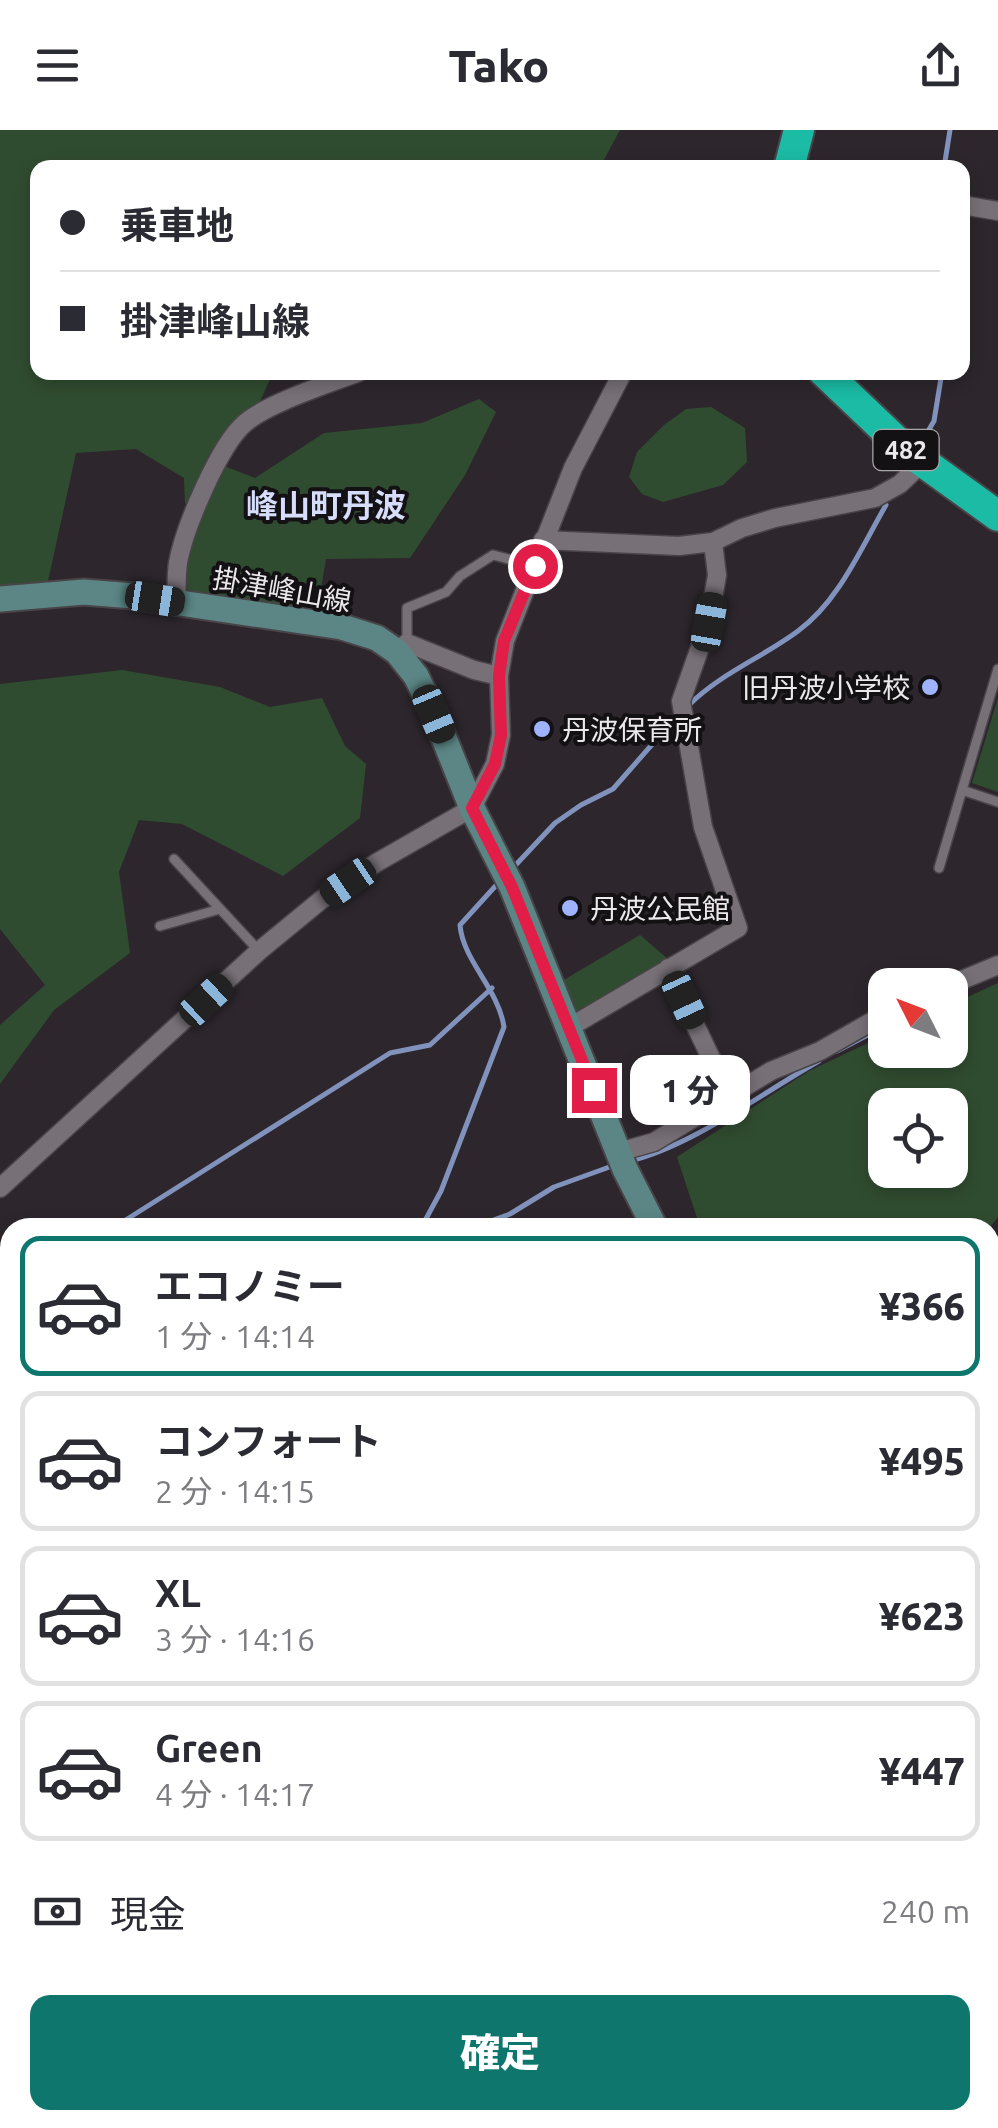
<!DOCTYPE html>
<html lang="ja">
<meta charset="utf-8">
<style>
body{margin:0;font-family:Ubuntu,"Noto Sans JP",sans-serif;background:#f7f7f7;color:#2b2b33;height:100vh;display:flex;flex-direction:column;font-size:38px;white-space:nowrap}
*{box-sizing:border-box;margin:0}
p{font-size:32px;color:#7c7c81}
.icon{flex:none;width:55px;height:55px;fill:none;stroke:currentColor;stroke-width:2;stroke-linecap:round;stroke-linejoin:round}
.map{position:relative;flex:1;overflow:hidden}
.panel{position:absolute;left:0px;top:1088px;width:1000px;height:912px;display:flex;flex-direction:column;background:#fff;border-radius:30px 30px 0 0;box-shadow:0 5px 15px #0003}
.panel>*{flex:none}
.guide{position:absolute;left:30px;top:30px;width:940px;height:220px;border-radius:20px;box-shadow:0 5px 15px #0003;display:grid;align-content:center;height:220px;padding:0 30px;background:#fff}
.needle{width:65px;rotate:312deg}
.tools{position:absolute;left:868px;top:838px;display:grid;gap:20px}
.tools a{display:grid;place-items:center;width:100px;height:100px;border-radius:20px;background:#fff;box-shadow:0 5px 15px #0003;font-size:50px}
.end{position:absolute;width:45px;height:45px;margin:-22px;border:12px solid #e11d48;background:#fff;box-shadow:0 0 0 5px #fff}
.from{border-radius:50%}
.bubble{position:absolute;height:70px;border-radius:20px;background:#fff;box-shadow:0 5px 15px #0003;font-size:32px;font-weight:800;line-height:70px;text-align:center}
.car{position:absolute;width:30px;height:60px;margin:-30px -15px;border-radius:12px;box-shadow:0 0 8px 2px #0007;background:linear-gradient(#222 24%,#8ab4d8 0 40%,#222 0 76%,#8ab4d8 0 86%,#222 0)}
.guide b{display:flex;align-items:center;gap:35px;height:95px;font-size:38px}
.guide b+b{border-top:2px solid #e1e1e2}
.guide i{width:25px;height:25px;background:#2b2b33}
ul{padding:18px 0 0;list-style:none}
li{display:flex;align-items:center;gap:30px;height:140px;margin:0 20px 15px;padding:0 10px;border:5px solid #e1e1e2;border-radius:20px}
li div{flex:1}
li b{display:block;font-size:38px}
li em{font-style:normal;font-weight:800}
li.on{border-color:#0f766e}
li>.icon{width:90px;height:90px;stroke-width:1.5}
.pay{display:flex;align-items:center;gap:25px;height:110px;padding:0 30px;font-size:38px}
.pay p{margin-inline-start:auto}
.primary-button{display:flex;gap:20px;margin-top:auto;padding:20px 30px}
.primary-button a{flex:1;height:115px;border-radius:20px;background:#0f766e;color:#fff;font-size:40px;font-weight:800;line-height:115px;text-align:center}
header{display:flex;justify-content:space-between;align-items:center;height:130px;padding:0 30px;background:#fff;font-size:45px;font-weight:800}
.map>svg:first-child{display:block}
.green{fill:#304c30;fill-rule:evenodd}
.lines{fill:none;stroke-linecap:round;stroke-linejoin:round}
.stream{stroke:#8193bd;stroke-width:5}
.lane-casing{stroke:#484448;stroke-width:12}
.street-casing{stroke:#484448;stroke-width:21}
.secondary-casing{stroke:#484448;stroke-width:29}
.highway-casing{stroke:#484448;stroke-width:34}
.lane{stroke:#777077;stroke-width:9}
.street{stroke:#777077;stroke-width:18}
.secondary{stroke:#5b8685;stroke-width:25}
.highway{stroke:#1bbba5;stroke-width:30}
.rail-casing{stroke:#a49fa4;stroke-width:9}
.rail{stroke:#141114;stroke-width:5;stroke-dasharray:15;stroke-linecap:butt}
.route{stroke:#e11d48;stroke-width:12}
.poi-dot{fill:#9fb3fd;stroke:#141114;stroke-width:4}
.labels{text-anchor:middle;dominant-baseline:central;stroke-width:8;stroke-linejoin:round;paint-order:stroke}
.shield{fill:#141114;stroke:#aaa7aa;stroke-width:2.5}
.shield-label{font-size:25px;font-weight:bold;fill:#ebe7eb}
.street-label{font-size:28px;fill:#ebe7eb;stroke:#141114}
.poi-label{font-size:28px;fill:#ebe7eb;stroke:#141114;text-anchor:start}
.quarter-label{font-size:32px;font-weight:bold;fill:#d5ddfa;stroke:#141114}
</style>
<header><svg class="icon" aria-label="menu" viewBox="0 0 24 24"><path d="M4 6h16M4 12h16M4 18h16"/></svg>Tako<svg class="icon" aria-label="share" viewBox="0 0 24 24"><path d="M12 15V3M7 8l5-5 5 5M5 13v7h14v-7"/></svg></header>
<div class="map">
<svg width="998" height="1998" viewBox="0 0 998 1998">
<rect width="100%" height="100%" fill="#2d272d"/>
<path class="green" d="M0,0H620L600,37L38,38V242L273,243L260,271L224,307L191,379L185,373L184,348L136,319L76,323L48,451L0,458Z
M479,269L496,282L465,345L410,428L326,429L316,488L190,468C165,440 210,366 224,336L255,348L324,303L422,293Z
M711,277L745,298L747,332L723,355L663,372L642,364L629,347L637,322L664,295L686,279Z
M122,540L220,557L270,577L322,568L345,616L366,634L360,688L283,746L182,694L139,690L119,742L130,823L54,880L0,954V895L45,855L0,799V554Z
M998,568V662L972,653Z
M640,805L668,829L576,885L562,851Z
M998,853V1087L990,1097H700L677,1027L809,941L885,905V920H950V875ZM885,975H950V1040H885Z
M10,1291V1990H598L602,1998H0V1298Z"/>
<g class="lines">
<path class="stream" d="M944,38L950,0
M678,244L679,242
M920,315L934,291L942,242
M689,575C720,544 763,527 798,501C839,471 861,418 886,375
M511,740L555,693L581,675L613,659L677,586
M837,921L885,896
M630,1031C692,1016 762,963 819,931
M422,1097H474L510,1084L554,1057L615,1035
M113,1098L390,923L430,915L492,858
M421,1098L441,1061L504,897C498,858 463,831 460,795L500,751
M0,1161L10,1155
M0,1235L10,1230
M848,1998L858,1990"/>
<defs>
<path id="lane" d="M407,513V478L446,462L460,446L493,425L535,436
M998,539L962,660L998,672
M174,729L259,821
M939,738L962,660
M160,796L220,779
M990,1242L998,1247
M990,1632L998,1639"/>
<path id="street" d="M962,75L998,81
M543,410L679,416L713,412L742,398L775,388L875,368L900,354L922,333
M176,472C177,459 176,445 178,433C184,399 219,315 245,293C268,273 328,254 359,242
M397,522L407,513L474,540L499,546
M668,838L730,968
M950,855L998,835
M570,897L738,798L703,697L681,571L709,492L717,445L713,412
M619,1022L654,1012L771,941L820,921L885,884
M0,1058L259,821L321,770L376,733L472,678L495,634L501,605L499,546L505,511L573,338L623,242
M990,1205L998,1195
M990,1765L998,1753
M990,1878L998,1876
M805,1998L809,1990
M832,1998L842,1990"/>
<path id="secondary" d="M0,469L84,462L133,466L342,497L377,508L397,522L416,546L434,583L472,678L512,757L625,1039L655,1098
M990,1333L998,1336
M990,1917L998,1900
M952,1998L956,1990"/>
<path id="highway" d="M789,38L799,0
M824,242L905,319L998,386"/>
</defs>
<use href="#lane" class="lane-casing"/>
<use href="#street" class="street-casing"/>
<use href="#secondary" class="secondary-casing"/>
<use href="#highway" class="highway-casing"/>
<use href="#lane" class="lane"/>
<use href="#street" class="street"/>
<use href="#secondary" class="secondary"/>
<use href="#highway" class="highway"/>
<defs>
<path id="rail" d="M0,1283L10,1277
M990,1423L998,1427"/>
</defs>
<use href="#rail" class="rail-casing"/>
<use href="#rail" class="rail"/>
</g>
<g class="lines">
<path class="route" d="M535,436L504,511L499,546L501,605L495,634L472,678L512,757L594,960"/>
</g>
<g class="poi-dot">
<circle cx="930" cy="557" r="10"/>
<circle cx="542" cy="599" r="10"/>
<circle cx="570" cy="778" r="10"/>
</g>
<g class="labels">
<rect class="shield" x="873.5" y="300" width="65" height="40" rx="8"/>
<g class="shield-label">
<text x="906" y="320">482</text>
</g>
<g class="street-label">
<text transform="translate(282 459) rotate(10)">掛津峰山線</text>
</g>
<g class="poi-label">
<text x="910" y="557" text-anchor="end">旧丹波小学校</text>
<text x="562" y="599">丹波保育所</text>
<text x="590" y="778">丹波公民館</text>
</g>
<g class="quarter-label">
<text x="326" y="375">峰山町丹波</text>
</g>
</g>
</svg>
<div class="tools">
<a><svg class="needle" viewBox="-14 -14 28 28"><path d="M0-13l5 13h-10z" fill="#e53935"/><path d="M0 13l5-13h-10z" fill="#7c7c81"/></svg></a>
<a><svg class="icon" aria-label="locate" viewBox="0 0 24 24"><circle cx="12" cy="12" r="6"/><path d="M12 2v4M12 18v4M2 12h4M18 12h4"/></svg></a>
</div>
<i class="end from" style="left:535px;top:436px"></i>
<i class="end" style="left:594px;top:960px"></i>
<div class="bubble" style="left:630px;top:925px;width:120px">1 分</div>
<i class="car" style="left:155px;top:469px;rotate:99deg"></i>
<i class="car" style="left:709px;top:492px;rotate:10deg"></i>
<i class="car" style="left:434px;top:584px;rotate:157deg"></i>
<i class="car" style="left:348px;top:752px;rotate:236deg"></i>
<i class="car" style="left:206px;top:870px;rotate:47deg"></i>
<i class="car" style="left:684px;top:870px;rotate:155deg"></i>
<div class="guide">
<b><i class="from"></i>乗車地</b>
<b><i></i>掛津峰山線</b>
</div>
<section class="panel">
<ul>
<li class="on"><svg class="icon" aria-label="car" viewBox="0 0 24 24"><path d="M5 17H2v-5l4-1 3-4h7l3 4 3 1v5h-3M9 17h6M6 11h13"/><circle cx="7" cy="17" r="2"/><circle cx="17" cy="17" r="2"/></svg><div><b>エコノミー</b><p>1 分 · 14:14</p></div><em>¥366</em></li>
<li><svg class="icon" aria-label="car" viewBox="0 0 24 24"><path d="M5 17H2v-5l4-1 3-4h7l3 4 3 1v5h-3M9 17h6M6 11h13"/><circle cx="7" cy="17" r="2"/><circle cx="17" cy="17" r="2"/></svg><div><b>コンフォート</b><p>2 分 · 14:15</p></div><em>¥495</em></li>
<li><svg class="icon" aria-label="car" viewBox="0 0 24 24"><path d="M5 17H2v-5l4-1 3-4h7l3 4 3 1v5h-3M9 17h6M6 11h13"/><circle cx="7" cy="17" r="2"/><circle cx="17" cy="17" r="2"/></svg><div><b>XL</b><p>3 分 · 14:16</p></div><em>¥623</em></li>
<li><svg class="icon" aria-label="car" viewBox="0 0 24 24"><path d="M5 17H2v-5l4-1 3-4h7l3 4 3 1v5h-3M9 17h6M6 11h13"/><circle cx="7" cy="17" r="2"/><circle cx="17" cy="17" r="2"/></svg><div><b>Green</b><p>4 分 · 14:17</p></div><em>¥447</em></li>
</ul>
<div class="pay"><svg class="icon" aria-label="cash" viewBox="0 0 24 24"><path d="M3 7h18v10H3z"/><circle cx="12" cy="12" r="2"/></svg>現金<p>240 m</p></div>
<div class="primary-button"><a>確定</a></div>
</section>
</div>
